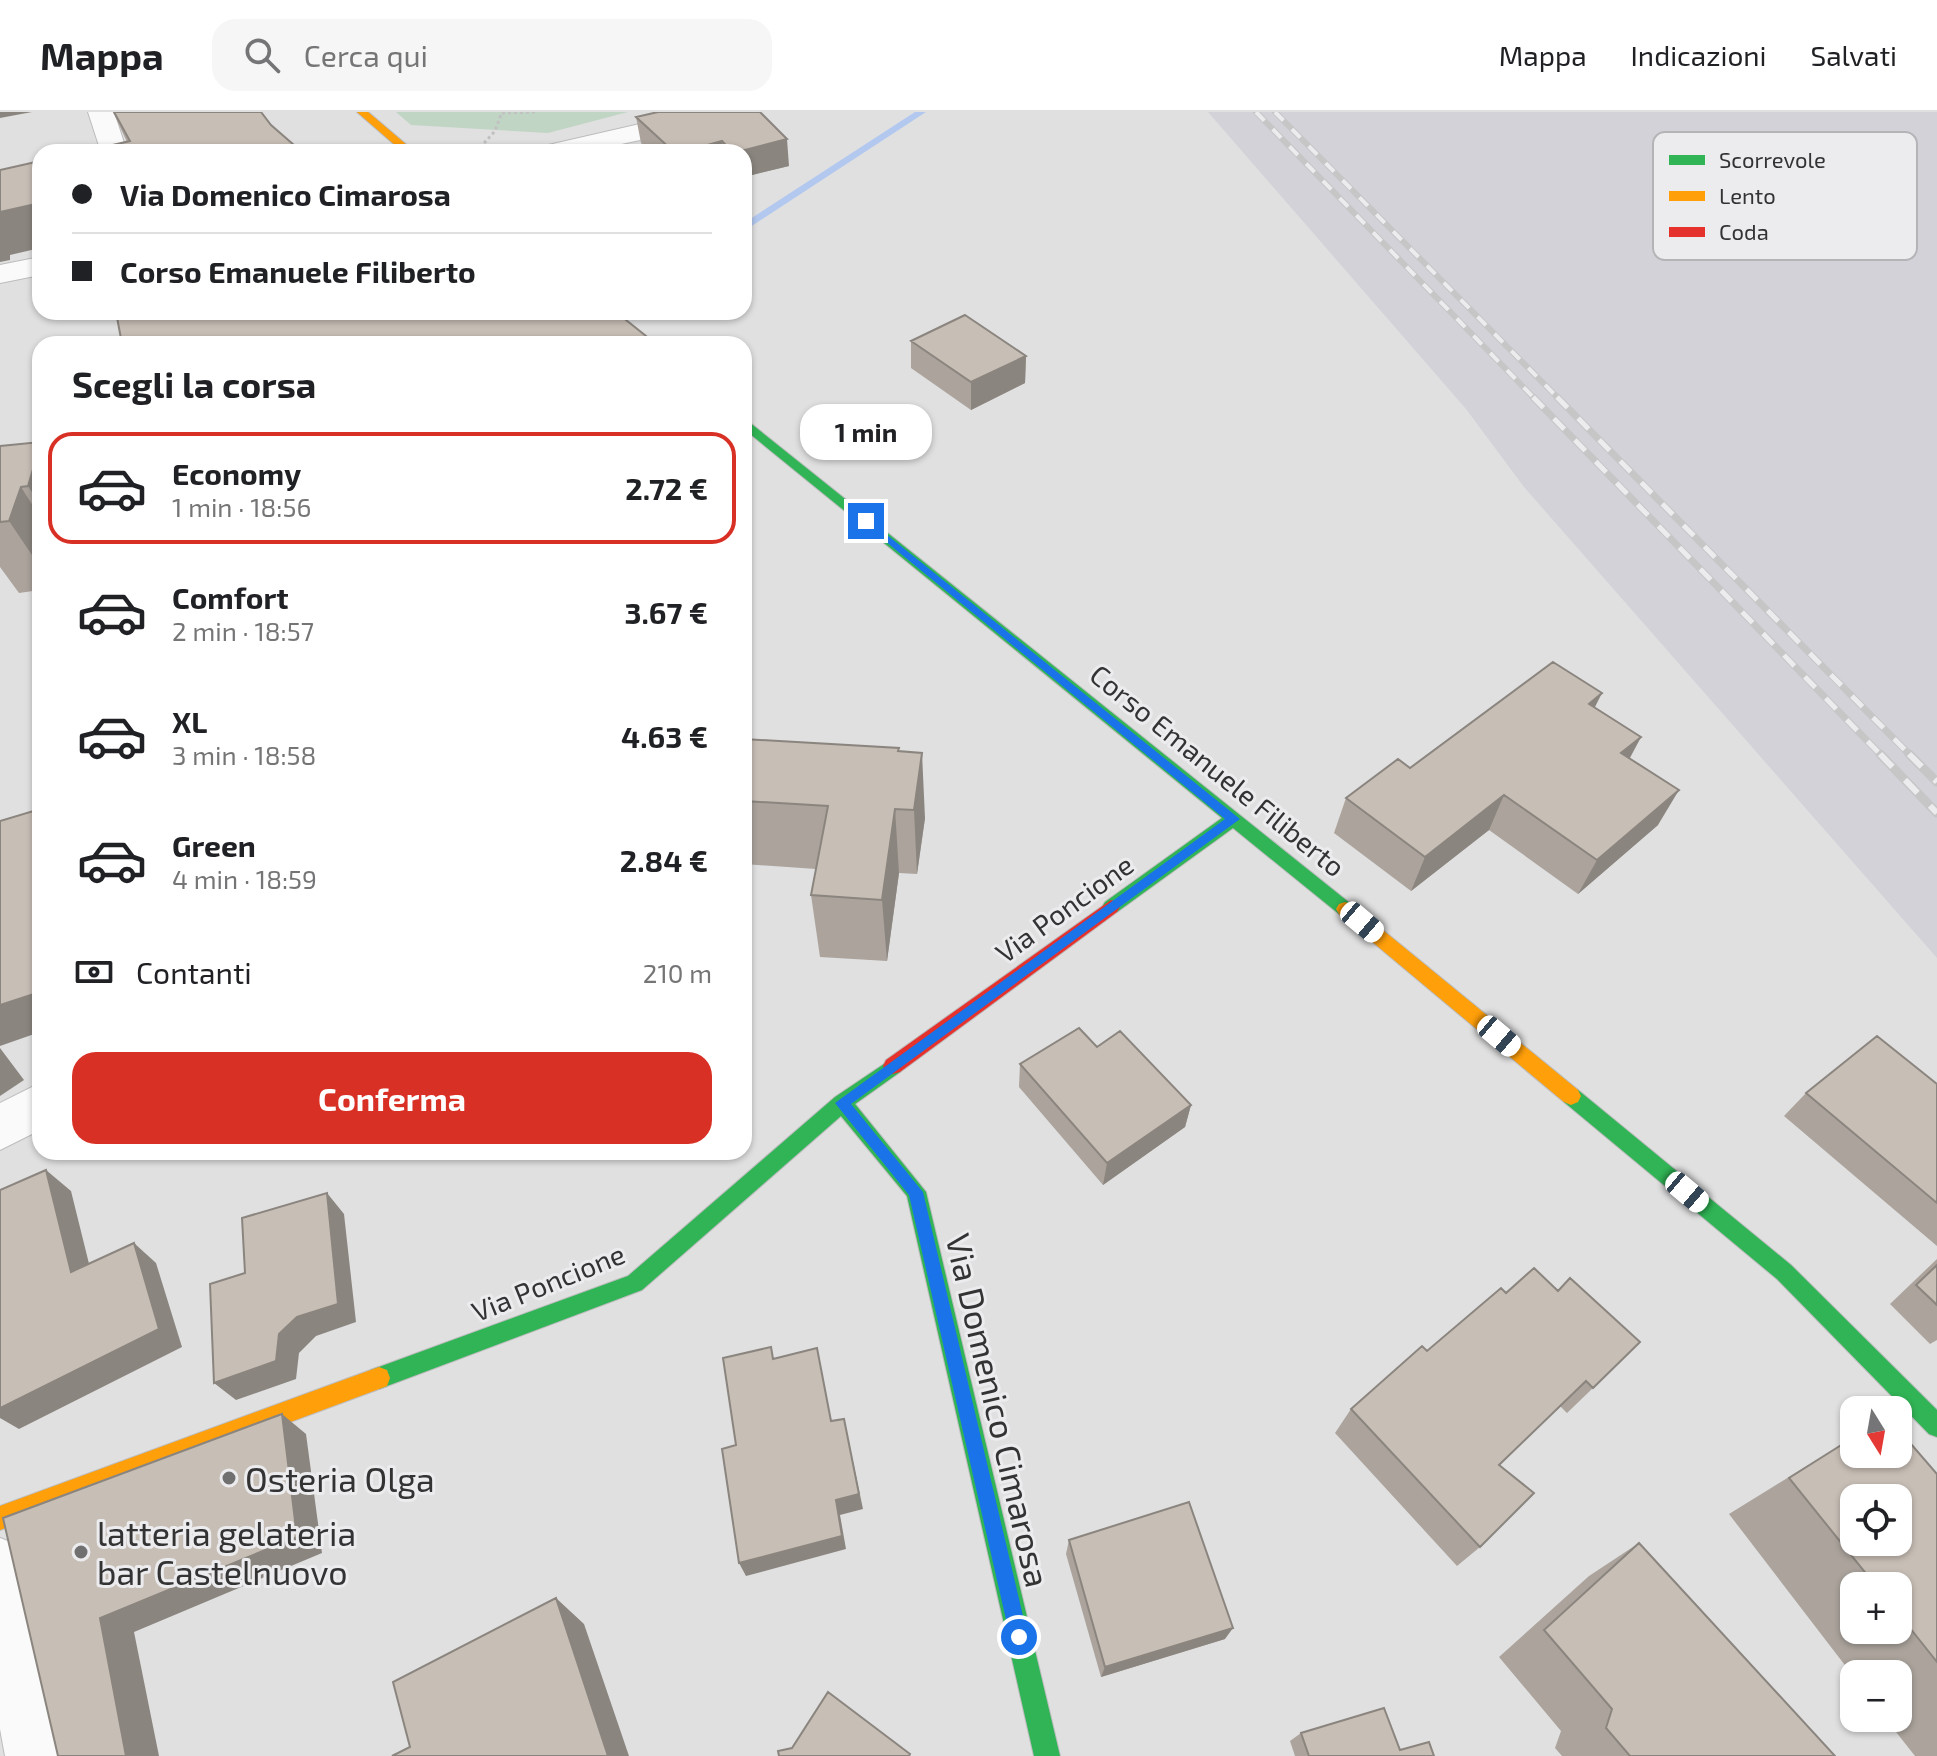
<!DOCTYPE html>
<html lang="it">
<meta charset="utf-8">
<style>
body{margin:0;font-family:"Exo 2",sans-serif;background:#f6f6f6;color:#202124;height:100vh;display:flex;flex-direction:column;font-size:30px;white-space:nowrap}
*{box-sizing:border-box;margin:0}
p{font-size:26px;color:#757577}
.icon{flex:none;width:44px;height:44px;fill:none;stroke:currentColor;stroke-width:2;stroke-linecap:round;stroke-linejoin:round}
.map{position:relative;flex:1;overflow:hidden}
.side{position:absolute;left:32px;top:224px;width:720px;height:824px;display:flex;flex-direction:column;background:#fff;border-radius:24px;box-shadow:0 2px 6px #0004}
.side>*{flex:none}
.guide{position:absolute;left:32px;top:32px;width:720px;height:176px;border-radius:24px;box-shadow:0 2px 6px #0004;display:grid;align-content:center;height:176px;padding:0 40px;background:#fff}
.needle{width:52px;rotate:169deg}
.tools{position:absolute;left:1840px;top:1284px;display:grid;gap:16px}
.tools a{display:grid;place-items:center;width:72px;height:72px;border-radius:16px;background:#fff;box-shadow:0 2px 6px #0004;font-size:40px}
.end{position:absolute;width:36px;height:36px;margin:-18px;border:10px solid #1a73e8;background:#fff;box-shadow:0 0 0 4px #fff}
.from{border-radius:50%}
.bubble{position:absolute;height:56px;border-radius:24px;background:#fff;box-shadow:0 2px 6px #0004;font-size:26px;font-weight:700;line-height:56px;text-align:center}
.car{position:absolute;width:24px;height:48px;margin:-24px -12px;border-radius:10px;box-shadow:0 0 6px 2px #0007;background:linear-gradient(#fff 24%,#345 0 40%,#fff 0 76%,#345 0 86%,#fff 0)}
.guide b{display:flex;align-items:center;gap:28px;height:76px;font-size:30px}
.guide b+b{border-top:2px solid #e0e0e0}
.guide i{width:20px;height:20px;background:#202124}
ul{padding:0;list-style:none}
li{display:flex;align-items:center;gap:24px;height:112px;margin:0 16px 12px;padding:0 24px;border:4px solid transparent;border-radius:24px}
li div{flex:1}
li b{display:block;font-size:30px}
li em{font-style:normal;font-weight:700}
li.current{border-color:#d93025}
li>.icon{width:72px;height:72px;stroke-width:1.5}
h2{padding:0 40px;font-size:36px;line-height:96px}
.pay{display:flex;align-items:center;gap:20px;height:88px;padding:0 40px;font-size:30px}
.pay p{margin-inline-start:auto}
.button{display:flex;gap:16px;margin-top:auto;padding:16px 40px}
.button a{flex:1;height:92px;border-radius:24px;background:#d93025;color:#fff;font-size:32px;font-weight:700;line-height:92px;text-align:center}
header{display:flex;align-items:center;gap:48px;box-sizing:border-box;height:112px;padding:0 40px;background:#fff;border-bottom:2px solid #e0e0e0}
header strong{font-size:38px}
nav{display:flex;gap:44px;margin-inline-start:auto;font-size:28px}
.search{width:560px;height:72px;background:#f6f6f6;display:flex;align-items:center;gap:20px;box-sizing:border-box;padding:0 28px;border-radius:24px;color:#757577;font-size:30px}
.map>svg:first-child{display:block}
.built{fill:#d2d2d8}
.green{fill:#c0d5c3}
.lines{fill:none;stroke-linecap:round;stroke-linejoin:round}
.stream{fill:#b3c8ef;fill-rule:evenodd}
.street-casing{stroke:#bcbcbd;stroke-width:2}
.fast-casing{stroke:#bcbcbd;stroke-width:2}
.slow-casing{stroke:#bcbcbd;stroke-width:2}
.jam-casing{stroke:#bcbcbd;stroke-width:2}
.path{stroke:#c1c1c2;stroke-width:3;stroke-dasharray:3 3;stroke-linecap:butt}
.street{fill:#fafafa;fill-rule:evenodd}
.fast{fill:#30b455;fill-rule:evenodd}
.slow{fill:#ff9f0a;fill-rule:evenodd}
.jam{fill:#e5322d;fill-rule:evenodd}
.rail-far2-casing{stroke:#c6c6c7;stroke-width:6}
.rail-far1-casing{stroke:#c6c6c7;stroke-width:7}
.rail-casing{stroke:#c6c6c7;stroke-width:9}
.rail-far2{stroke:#ececef;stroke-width:4;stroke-dasharray:12;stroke-linecap:butt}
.rail-far1{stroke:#ececef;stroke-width:5;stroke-dasharray:15;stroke-linecap:butt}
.rail{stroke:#ececef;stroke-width:6;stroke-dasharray:18;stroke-linecap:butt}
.wall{fill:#aba39c;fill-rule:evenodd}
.shaded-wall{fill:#8b857f}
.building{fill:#c7beb5;stroke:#8b857f;stroke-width:2;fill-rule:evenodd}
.route{fill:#1a73e8}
.poi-dot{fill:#707071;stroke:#ececef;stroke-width:3}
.labels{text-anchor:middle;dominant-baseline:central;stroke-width:6;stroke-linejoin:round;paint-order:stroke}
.street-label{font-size:28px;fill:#333334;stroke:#ececef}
.near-street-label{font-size:34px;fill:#333334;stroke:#ececef}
.near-poi-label{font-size:34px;fill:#333334;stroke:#ececef;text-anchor:start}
.key{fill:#ececef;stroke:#b4b4b7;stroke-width:2}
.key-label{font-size:22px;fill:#333334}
</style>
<header>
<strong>Mappa</strong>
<div class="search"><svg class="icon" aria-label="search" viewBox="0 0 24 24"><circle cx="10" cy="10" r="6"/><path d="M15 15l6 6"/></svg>Cerca qui</div>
<nav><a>Mappa</a><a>Indicazioni</a><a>Salvati</a></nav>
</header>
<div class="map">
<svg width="1937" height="1644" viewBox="0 0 1937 1644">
<rect width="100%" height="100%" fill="#e0e0e1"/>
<path class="built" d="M1208,0H1937V846L1524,375L1466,297Z"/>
<path class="green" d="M396,0H628L548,21L411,13Z"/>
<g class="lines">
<path class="stream" d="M915,0H926L744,119V111Z"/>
<defs>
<path id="street" d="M88,0H114L127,40H101Z
M692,0H747L734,8L584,40H540L544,34Z
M40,145V163L0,171V153Z
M40,971V1018L0,1038V991Z
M0,1426L21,1434L29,1455L67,1644H5L0,1617Z"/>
<path id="fast" d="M744,306L1351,792L1354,797L1351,802H1339L1233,716L1117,800H1105L1102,795L1105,790L1222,706L744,317Z
M893,946L900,948L903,954L900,960L855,992L926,1080L1060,1644H1034L907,1084L841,1004L642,1178L379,1277L371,1274L368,1266L371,1258L379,1255L628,1164L835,985Z
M1571,975L1578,978L1791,1153L1937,1298V1325L1929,1322L1777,1167L1564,990L1561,984L1564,978Z"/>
<path id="slow" d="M357,0H368L415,40H403Z
M1345,790L1351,792L1578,978L1581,984L1578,990L1571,993L1564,990L1339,802L1336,797L1339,792Z
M379,1255L387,1258L390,1266L387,1274L0,1418V1394Z"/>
<path id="jam" d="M1111,788L1117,790L1120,795L1117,800L900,960L893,962L886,960L883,954L886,948Z"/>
</defs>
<use href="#street" class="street-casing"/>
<use href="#fast" class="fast-casing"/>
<use href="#slow" class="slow-casing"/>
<use href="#jam" class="jam-casing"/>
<path class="path" d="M502,1L536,0
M452,39L465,40
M476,40L495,19L502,0"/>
<use href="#street" class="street"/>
<use href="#fast" class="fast"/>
<use href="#slow" class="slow"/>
<use href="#jam" class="jam"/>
<defs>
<path id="rail-far2" d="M1256,0L1535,287
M1275,0L1559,287"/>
<path id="rail-far1" d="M1533,285L1882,644
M1557,285L1911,644"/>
<path id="rail" d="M1880,642L1937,701
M1909,642L1937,670"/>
</defs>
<use href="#rail-far2" class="rail-far2-casing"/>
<use href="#rail-far1" class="rail-far1-casing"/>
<use href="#rail" class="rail-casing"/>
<use href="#rail-far2" class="rail-far2"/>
<use href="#rail-far1" class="rail-far1"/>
<use href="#rail" class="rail"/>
</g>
<path class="wall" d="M113,0H261L127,30Z
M658,0L789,54L744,65V40H650L641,31L636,5Z
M911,229L1026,244L1025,271L971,298L911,256Z
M40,330V478L19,481L0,455V334Z
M1595,595L1641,625L1630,646L1658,713L1578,782L1489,718L1411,779L1334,721L1346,686L1410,656Z
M744,627L899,636V639L925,706L917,762L899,761L887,849L820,845L811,783L816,757L744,752Z
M1097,935L1191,993L1185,1015L1103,1073L1019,975L1020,952Z
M1937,972V1134L1784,1004L1806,981Z
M1937,1147V1228L1930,1232L1890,1192Z
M1506,1181L1593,1276L1567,1301L1560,1294L1499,1353L1480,1435L1457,1454L1335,1321L1351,1297Z
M1854,1325L1937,1362V1644H1915L1885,1606H1898V1562H1854V1565L1729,1402ZM1854,1474H1898V1518H1854Z
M1069,1428L1225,1527L1101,1565L1066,1442Z
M1639,1431L1835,1644H1562L1555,1636L1561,1619L1499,1545L1589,1464Z
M1301,1621L1400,1638L1434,1644H1295L1290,1629Z"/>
<path class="shaded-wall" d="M0,0H32L0,6Z
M787,27L789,54L744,65V40H737Z
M722,29L723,40H683Z
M40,91V136L10,143V148L0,150V100Z
M1026,244L1025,271L971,298V270Z
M40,334V393L28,374Z
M21,375L40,405V455L9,409Z
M1602,581L1584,617L1589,592Z
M1641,625L1622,660L1621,641Z
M922,641L925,706L917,762L914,698Z
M1679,678L1658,713L1578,782L1597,748Z
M1504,683L1489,718L1411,779L1425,745Z
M895,697L899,761L887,849L882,788Z
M40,880V920L0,934V893Z
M0,936L24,968L0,984Z
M1191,993L1185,1015L1103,1073L1107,1051Z
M46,1058L71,1079L96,1180L71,1160Z
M327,1081L344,1102L356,1210L316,1224L299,1241L296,1267L236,1288L214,1271Z
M134,1131L156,1151L182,1235L19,1317L0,1306V1296Z
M282,1302L306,1322L322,1441L134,1520L159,1644H126L100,1506Z
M844,1307L863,1397L840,1403L846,1437L746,1464L739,1451L836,1388Z
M556,1486L584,1512L629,1644H608Z
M1233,1516L1225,1527L1101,1565L1105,1555Z"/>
<path class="building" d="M114,0H261L271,13L302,40H82L130,29Z
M658,0H760L787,27L737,40H732L722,29L683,40H674L636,5Z
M40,49V91L0,100V58Z
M116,200H616L656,232H122Z
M965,203L1026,244L971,270L911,229Z
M40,330V334L28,374L21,375L9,409L0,410V334Z
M1553,550L1602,581L1589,592L1641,625L1621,641L1679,678L1597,748L1504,683L1425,745L1346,686L1398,647L1410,656Z
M744,627L899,636L898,639L922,641L914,698L895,697L882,788L811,783L828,694L744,689Z
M40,697V880L0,893V709Z
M1079,916L1097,935L1120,919L1191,993L1107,1051L1020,952Z
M1877,924L1937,972V1091L1806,981Z
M46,1058L71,1160L134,1131L159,1217L0,1296V1078Z
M327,1081L338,1192L297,1205L279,1222L276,1249L214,1271L210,1172L245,1161L242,1106Z
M1937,1153V1193L1916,1173Z
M1534,1156L1558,1179L1570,1166L1640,1230L1593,1276L1586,1269L1499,1353L1534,1381L1480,1435L1351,1297L1422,1234L1427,1239L1501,1176L1506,1181Z
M771,1235L773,1247L817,1236L831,1309L844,1307L859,1382L836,1388L842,1424L739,1451L722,1337L736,1333L723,1246Z
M282,1302L297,1425L100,1506L126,1644H58L3,1406Z
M1898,1317L1937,1362V1550L1898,1501V1474H1876L1789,1366L1854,1325V1342H1898ZM1854,1386H1898V1430H1854Z
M1189,1390L1233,1516L1105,1555L1069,1428Z
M1639,1431L1835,1644H1630L1606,1616L1612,1597L1544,1518Z
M556,1486L608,1644H392L410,1635L393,1570Z
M828,1580L910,1642L909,1644H779L778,1639L792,1636Z
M1384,1596L1400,1638L1429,1630L1434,1644H1309L1301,1621Z"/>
<path class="route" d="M866,406L1240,707L851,992L923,1080L1028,1525L1019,1534L1010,1525L909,1083L835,991L1225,707L863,411Z"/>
<g class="poi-dot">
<circle cx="229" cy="1366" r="8"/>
<circle cx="81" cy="1440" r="8"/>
</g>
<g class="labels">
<g class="street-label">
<text transform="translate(1218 658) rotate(39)">Corso Emanuele Filiberto</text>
<text transform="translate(1064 796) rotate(-36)">Via Poncione</text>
<text transform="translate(548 1170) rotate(-22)">Via Poncione</text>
</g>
<g class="near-street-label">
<text transform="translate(999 1298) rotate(77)">Via Domenico Cimarosa</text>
</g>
<g class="near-poi-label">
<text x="245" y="1366">Osteria Olga</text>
<text x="97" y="1420">latteria gelateria<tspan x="97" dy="39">bar Castelnuovo</tspan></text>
</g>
</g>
<rect x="1653" y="20" width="264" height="128" rx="12" class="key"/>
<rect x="1669" y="43" width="36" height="10" fill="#30b455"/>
<rect x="1669" y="79" width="36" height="10" fill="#ff9f0a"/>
<rect x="1669" y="115" width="36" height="10" fill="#e5322d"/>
<g class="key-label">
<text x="1719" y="56">Scorrevole</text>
<text x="1719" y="92">Lento</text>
<text x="1719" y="128">Coda</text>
</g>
</svg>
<div class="tools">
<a><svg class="needle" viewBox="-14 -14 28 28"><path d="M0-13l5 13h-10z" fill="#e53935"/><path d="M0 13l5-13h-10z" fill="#757577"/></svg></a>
<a><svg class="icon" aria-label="locate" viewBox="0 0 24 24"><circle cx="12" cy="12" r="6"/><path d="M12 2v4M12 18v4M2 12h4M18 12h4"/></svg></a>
<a>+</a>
<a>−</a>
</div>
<i class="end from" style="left:1019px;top:1525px"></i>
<i class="end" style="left:866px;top:409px"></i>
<div class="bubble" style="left:800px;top:292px;width:132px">1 min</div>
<i class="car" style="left:1362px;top:810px;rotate:130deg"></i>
<i class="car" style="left:1499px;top:924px;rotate:130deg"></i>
<i class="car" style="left:1687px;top:1080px;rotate:130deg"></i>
<div class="guide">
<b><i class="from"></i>Via Domenico Cimarosa</b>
<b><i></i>Corso Emanuele Filiberto</b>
</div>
<section class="side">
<h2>Scegli la corsa</h2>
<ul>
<li class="current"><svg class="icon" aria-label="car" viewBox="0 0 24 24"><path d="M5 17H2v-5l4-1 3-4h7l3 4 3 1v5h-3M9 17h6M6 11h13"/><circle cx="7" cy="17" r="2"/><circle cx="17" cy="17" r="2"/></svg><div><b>Economy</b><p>1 min · 18:56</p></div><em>2.72 €</em></li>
<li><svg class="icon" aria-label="car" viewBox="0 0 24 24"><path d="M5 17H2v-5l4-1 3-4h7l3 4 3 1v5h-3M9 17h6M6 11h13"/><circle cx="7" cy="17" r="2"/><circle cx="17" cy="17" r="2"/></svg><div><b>Comfort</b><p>2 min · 18:57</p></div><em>3.67 €</em></li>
<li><svg class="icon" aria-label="car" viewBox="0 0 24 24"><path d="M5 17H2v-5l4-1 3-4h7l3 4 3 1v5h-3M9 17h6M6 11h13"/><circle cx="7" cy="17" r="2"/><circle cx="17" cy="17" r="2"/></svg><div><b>XL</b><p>3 min · 18:58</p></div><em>4.63 €</em></li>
<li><svg class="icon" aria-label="car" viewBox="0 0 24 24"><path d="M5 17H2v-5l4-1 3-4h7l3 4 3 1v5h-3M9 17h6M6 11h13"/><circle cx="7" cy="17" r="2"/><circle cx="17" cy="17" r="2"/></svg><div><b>Green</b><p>4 min · 18:59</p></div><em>2.84 €</em></li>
</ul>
<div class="pay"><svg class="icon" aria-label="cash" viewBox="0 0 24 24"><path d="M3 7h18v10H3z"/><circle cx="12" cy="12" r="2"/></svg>Contanti<p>210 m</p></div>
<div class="button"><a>Conferma</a></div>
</section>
</div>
